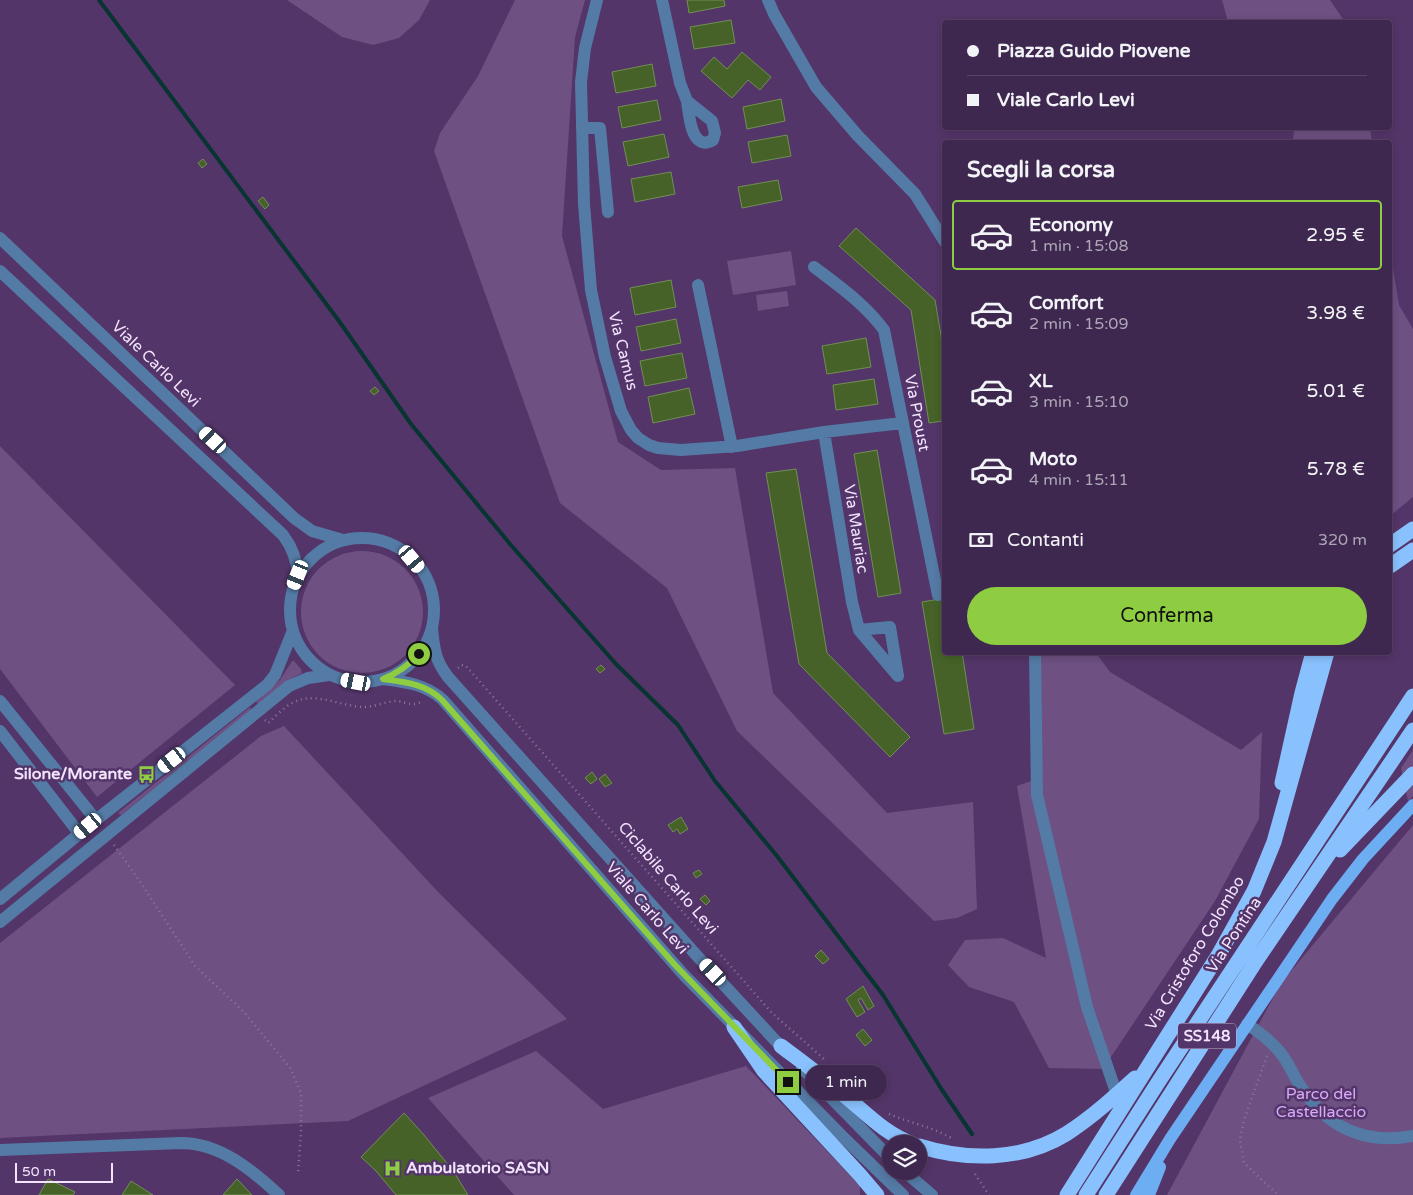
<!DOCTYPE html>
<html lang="it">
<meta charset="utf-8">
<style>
body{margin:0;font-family:"Varela Round",sans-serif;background:#4a3459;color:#f1f3f6;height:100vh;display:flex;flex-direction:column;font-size:19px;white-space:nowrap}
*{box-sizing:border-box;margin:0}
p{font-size:16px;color:#ada6b7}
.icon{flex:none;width:28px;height:28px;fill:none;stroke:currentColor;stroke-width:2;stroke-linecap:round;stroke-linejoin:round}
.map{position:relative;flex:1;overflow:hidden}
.sheet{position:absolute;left:942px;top:140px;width:450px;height:515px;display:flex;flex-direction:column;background:#3f284f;border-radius:5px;box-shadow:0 2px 8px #0003,0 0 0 1px #584466}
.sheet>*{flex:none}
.guide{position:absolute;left:942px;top:20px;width:450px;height:110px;border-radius:5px;box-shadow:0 2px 8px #0003,0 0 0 1px #584466;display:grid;align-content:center;height:110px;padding:0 25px;background:#3f284f}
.tools{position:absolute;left:882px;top:1135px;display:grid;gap:10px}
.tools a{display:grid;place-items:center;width:45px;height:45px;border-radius:50%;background:#3f284f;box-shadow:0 2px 8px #0003,0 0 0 1px #584466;font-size:25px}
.scale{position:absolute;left:15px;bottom:12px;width:98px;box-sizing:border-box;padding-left:5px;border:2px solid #f2e4fd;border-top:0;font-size:14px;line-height:18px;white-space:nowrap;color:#f2e4fd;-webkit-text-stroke:4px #543569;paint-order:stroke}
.end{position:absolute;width:22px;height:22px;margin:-11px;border:6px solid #8ecd42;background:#111;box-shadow:0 0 0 2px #111}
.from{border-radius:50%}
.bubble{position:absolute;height:35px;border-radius:18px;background:#3f284f;box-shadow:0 2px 8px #0003,0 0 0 1px #584466;font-size:16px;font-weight:600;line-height:35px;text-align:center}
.car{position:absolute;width:15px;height:30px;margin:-15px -8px;border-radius:6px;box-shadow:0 0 4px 1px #0007;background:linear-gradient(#fff 24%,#345 0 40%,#fff 0 76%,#345 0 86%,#fff 0)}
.guide b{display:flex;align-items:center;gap:18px;height:48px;font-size:19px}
.guide b+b{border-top:1px solid #584466}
.guide i{width:12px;height:12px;background:#f1f3f6}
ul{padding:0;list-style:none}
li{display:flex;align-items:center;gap:15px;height:70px;margin:0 10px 8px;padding:0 15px;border:2px solid transparent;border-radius:5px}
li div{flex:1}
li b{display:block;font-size:19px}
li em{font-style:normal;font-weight:600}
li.selected{border-color:#8ecd42}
li>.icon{width:45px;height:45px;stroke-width:1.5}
h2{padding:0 25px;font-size:22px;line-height:60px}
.pay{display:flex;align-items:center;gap:12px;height:55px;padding:0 25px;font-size:19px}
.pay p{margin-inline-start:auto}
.button{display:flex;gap:10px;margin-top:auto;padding:10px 25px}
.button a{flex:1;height:58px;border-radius:30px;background:#8ecd42;color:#111;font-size:20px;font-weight:600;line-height:58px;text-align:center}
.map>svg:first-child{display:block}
.green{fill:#6e5082}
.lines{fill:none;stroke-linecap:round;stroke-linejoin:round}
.stream{stroke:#083432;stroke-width:4}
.building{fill:#466228;stroke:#718f54}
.path{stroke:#8e76a0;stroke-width:2.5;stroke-dasharray:1 4;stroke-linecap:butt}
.minor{stroke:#547ba5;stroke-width:12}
.major{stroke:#6dadf1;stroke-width:12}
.highway{stroke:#88c1fd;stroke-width:15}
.route{stroke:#8ecd42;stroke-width:6}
.labels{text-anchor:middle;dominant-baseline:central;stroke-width:5;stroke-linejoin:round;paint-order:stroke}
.shield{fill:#543569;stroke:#c3b0d1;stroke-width:1}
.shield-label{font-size:15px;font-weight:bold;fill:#f2e4fd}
.street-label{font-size:16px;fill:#f2e4fd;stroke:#543569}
.poi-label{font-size:16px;font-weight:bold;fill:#f2e4fd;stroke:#543569;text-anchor:end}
.park-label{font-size:16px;fill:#d8abf8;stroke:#543569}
</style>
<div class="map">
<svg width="1413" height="1195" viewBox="0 0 1413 1195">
<rect width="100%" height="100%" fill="#543569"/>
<path class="green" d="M287,0H430L419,20L399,38L373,45L342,37Z
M515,0H585L575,37L562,236L618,442L661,470L735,468L773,693L887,813L973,802L977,909L957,918L934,921L737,731L667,588L560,503L434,151L440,133L478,76Z
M1222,0H1330L1345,22H1228Z
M1294,128H1370L1372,142H1293Z
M1390,249L1399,305L1413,329V497L1390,516Z
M791,251L796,285L733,295L727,261Z
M787,291L789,306L758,311L756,295Z
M0,446L235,685L97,797L0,669Z
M301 612a61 61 0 1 1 122 0a61 61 0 1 1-122 0Z
M1033,653H1096L1110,672L1241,750L1262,732L1259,819L1215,901L1103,1069L1049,1068L1014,1002L969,987L948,965L965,940L1003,938L1046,958L1017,786L1037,779Z
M292,661H294L301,669L302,673L292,678L258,704L256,702L280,680Z
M250,707L252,710L121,815L118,813Z
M284,726L440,894L567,1019L348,1121L0,1138V943L261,736Z
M1413,750V796L1408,801L1401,768Z
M1413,825V1195H1167L1281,983Z
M536,1051L603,1109L746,1066L860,1186V1195H514L428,1098Z"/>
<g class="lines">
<path class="stream" d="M99,0L339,321L411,424L510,544L616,664L678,725L715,781L777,856L883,995L942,1090L972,1134"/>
</g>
<path class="building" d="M687,0H724L725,6L689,13Z
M731,20L735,43L694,49L690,27Z
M742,52L771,77L760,90L748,80L732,98L701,71L714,57L727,69Z
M652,64L656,86L616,93L612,72Z
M781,99L785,121L747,129L743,107Z
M657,100L661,120L622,128L618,107Z
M664,134L669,157L628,166L623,142Z
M787,135L791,156L752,163L748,142Z
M203,159L207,164L202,168L198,163Z
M671,172L675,194L635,202L631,179Z
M778,180L782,200L742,208L738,187Z
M263,197L269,205L265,209L258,201Z
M856,228L935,300L945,359V434L943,421L929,423L911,310L839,246Z
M671,280L676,307L635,315L630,288Z
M676,319L681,343L641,351L636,327Z
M866,338L871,367L827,374L822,346Z
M682,353L687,378L645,386L640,361Z
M874,379L878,404L836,410L833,385Z
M375,387L379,391L374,395L370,391Z
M689,388L695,414L653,423L648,397Z
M877,450L901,593L878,597L854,454Z
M796,469L827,653L910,737L890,757L799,664L766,473Z
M945,598V652H962L974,729L944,734L922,602Z
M601,665L605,669L600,673L596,669Z
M592,772L597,779L591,784L585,778Z
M605,774L612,783L605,787L599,779Z
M681,817L688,829L680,834L677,829L673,832L668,825Z
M699,870L702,874L696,878L693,873Z
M705,895L710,901L706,905L700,899Z
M821,950L829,959L823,964L815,956Z
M863,986L874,1006L868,1010L861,998L858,1000L865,1012L857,1017L846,999Z
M863,1029L872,1040L865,1046L856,1035Z
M404,1113L424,1135L454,1172L468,1195H396L376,1171L361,1157Z
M48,1179L75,1192L73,1195H39Z
M237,1179L252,1195H223Z
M131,1181L153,1195H122Z"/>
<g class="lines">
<path class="path" d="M458,668L461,665L466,666L772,1013L824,1059
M265,720L268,723C275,717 283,708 292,703C314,691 340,706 363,707C375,707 386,701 397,701C407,702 414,708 423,700
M114,845L141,883L195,966L244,1012L291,1069L301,1093V1132L298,1174
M1267,1056L1244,1120L1240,1140L1244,1163L1278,1195
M889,1114C910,1123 933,1127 953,1139
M975,1174L989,1195"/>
<path class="minor" d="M597,0L585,48L581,82L584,204L591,290L605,357L621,411L631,430L638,438L649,445L658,448L681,450L737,446L824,432L902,423
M662,0L680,83L687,101L712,121L715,133L713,140C691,153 689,114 687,101
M768,0L774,14L816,87L858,136L915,194L945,242
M582,128H600L608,212
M0,238L294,518L312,531L343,540
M814,267C839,286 865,304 884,330L938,595
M0,271L283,535C292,547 297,560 298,575
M698,285L732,447
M824,432L852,602L859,630L898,676L890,627L859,630
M290 610a72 72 0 1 1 144 0a72 72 0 1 1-144 0Z
M432,628C434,649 435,660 448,677L699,958L786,1052
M1035,652L1037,795L1087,1007L1117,1095
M383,679C405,682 426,684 443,700L683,974L842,1136L903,1195
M0,701L96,820
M0,731L79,833
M0,899L96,820L267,685L275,675L292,633
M0,922L289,686L308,678L329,675
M1247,1024C1259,1032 1270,1040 1279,1051C1289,1062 1293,1076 1301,1087C1327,1128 1366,1145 1413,1136
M802,1068L891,1159
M0,1150L181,1143C220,1143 252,1170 279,1195
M904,1171L932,1195"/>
<path class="major" d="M1136,1195L1170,1139L1332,899L1363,859L1413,805
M1149,1195L1160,1167"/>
<path class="highway" d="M1390,545L1413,529
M1390,566L1413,550
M1282,783L1302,693L1313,652
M1340,850L1413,774
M734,1027L764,1071L860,1175L877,1195
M781,1046C802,1062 824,1078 844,1095C867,1114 885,1134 913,1144
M919,1146C967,1161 1022,1161 1066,1134C1091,1118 1113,1098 1135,1078
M1067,1195L1219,954L1254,891L1274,842L1327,652
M1086,1195L1159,1081L1413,696
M1106,1195L1256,961L1413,730"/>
</g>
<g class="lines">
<path class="route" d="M419,654C408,666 398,673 383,679C405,682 426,684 442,700L675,965L788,1082"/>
</g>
<defs>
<symbol id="bus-bare" viewBox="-9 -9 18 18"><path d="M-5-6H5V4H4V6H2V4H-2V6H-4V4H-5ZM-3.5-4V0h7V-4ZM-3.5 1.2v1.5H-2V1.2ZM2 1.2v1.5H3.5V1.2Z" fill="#8ecd42" stroke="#543569" stroke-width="2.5" paint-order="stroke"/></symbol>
<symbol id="hospital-bare" viewBox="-9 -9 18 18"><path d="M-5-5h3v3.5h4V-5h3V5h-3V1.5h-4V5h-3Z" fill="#8ecd42" stroke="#543569" stroke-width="2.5" paint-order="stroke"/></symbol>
</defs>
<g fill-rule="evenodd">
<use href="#bus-bare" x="134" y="762" width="25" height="25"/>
<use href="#hospital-bare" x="380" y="1156" width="25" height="25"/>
</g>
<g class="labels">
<rect class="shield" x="1178" y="1023.5" width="58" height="25" rx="4"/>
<g class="shield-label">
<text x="1207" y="1036">SS148</text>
</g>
<g class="street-label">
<text transform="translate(623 351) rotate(76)">Via Camus</text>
<text transform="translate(156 364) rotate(44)">Viale Carlo Levi</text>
<text transform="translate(917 413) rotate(79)">Via Proust</text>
<text transform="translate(856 529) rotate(81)">Via Mauriac</text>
<text transform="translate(668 878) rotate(49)">Ciclabile Carlo Levi</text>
<text transform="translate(647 908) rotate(49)">Viale Carlo Levi</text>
<text transform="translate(1234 935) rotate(-57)">Via Pontina</text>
<text transform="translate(1195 953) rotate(-59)">Via Cristoforo Colombo</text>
</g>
<g class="poi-label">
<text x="132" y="774">Silone/Morante</text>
<text x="406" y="1168" text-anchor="start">Ambulatorio SASN</text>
</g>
<g class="park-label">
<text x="1321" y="1094">Parco del<tspan x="1321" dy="18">Castellaccio</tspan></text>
</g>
</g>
</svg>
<div class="tools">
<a><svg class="icon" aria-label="layers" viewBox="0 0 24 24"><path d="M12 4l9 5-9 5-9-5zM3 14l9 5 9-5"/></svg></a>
</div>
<div class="scale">50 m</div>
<i class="end from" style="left:419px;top:654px"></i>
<i class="end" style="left:788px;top:1082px"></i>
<div class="bubble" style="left:805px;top:1065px;width:82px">1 min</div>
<i class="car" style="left:213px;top:440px;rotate:313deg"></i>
<i class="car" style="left:412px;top:559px;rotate:140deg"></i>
<i class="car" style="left:298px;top:575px;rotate:202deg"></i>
<i class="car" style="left:356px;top:682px;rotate:281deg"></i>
<i class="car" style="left:172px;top:760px;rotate:232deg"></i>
<i class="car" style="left:88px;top:826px;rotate:230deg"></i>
<i class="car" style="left:713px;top:972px;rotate:317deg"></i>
<div class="guide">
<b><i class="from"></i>Piazza Guido Piovene</b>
<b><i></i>Viale Carlo Levi</b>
</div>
<section class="sheet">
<h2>Scegli la corsa</h2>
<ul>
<li class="selected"><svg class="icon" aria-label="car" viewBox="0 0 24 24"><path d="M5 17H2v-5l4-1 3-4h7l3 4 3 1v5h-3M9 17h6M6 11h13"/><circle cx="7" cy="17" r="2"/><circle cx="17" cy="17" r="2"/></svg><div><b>Economy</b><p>1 min · 15:08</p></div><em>2.95 €</em></li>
<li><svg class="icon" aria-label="car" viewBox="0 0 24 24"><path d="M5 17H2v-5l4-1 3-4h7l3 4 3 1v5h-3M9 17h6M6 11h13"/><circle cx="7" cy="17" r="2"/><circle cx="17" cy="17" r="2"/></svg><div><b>Comfort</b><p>2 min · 15:09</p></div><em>3.98 €</em></li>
<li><svg class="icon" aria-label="car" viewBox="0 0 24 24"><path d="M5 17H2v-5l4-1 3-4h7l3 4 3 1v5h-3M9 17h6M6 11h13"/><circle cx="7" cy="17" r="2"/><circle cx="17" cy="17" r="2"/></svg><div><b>XL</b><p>3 min · 15:10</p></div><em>5.01 €</em></li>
<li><svg class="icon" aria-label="car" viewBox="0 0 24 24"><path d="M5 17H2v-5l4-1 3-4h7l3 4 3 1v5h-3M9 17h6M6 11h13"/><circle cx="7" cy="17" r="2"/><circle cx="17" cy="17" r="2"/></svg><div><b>Moto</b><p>4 min · 15:11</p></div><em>5.78 €</em></li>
</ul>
<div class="pay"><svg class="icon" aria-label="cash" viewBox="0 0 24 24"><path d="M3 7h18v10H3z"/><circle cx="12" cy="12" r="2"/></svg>Contanti<p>320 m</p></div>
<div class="button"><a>Conferma</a></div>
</section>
</div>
